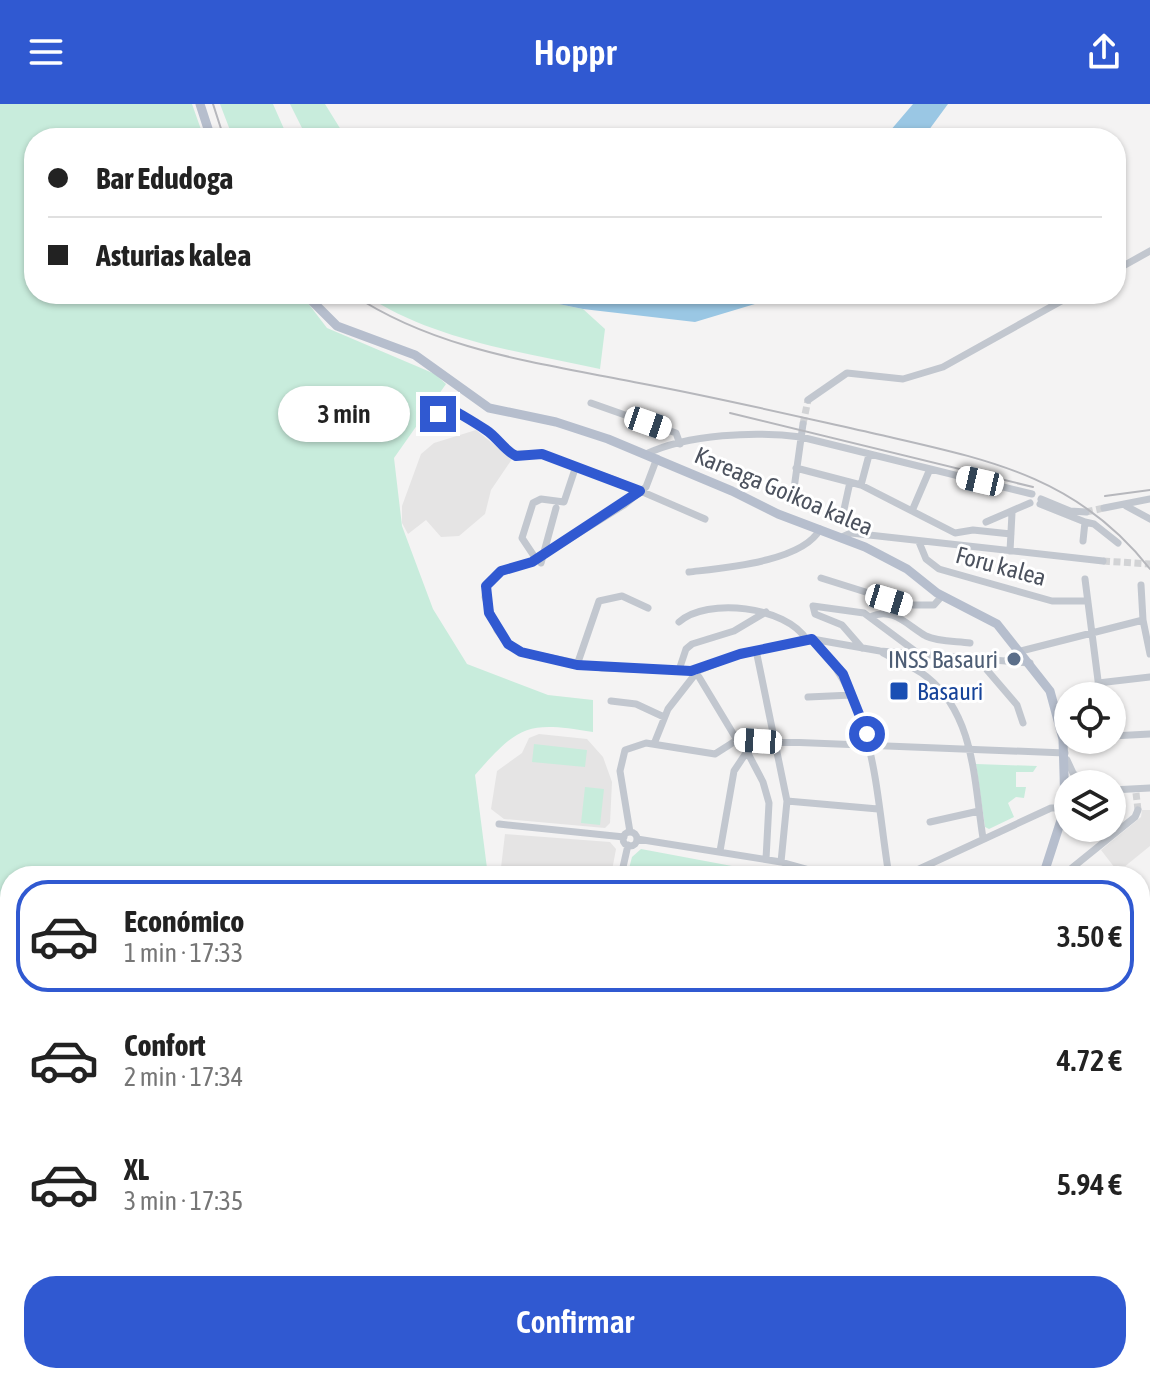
<!DOCTYPE html>
<html lang="es">
<meta charset="utf-8">
<style>
body{margin:0;font-family:"Asap Condensed",sans-serif;background:#f6f6f6;color:#222;height:100vh;display:flex;flex-direction:column;font-size:30px;white-space:nowrap}
*{box-sizing:border-box;margin:0}
p{font-size:26px;color:#767676}
.icon{flex:none;width:44px;height:44px;fill:none;stroke:currentColor;stroke-width:2;stroke-linecap:round;stroke-linejoin:round}
.map{position:relative;flex:1;overflow:hidden}
.drawer{position:absolute;left:0px;top:762px;width:1150px;height:518px;display:flex;flex-direction:column;background:#fff;border-radius:32px 32px 0 0;box-shadow:0 2px 6px #0004}
.drawer>*{flex:none}
.hud{position:absolute;left:24px;top:24px;width:1102px;height:176px;border-radius:32px;box-shadow:0 2px 6px #0004;display:grid;align-content:center;height:176px;padding:0 24px;background:#fff}
.fabs{position:absolute;left:1054px;top:578px;display:grid;gap:16px}
.fabs a{display:grid;place-items:center;width:72px;height:72px;border-radius:50%;background:#fff;box-shadow:0 2px 6px #0004;font-size:40px}
.end{position:absolute;width:36px;height:36px;margin:-18px;border:10px solid #3059d1;background:#fff;box-shadow:0 0 0 4px #fff}
.from{border-radius:50%}
.bubble{position:absolute;height:56px;border-radius:28px;background:#fff;box-shadow:0 2px 6px #0004;font-size:26px;font-weight:600;line-height:56px;text-align:center}
.car{position:absolute;width:24px;height:48px;margin:-24px -12px;border-radius:10px;box-shadow:0 0 6px 2px #0007;background:linear-gradient(#fff 24%,#345 0 40%,#fff 0 76%,#345 0 86%,#fff 0)}
.hud b{display:flex;align-items:center;gap:28px;height:76px;font-size:30px}
.hud b+b{border-top:2px solid #e0e0e0}
.hud i{width:20px;height:20px;background:#222}
ul{padding:14px 0 0;list-style:none}
li{display:flex;align-items:center;gap:24px;height:112px;margin:0 16px 12px;padding:0 8px;border:4px solid transparent;border-radius:32px}
li div{flex:1}
li b{display:block;font-size:30px}
li em{font-style:normal;font-weight:600}
li.current{border-color:#3059d1}
li>.icon{width:72px;height:72px;stroke-width:1.5}
.cta{display:flex;gap:16px;margin-top:auto;padding:16px 24px}
.cta a{flex:1;height:92px;border-radius:32px;background:#3059d1;color:#fff;font-size:32px;font-weight:600;line-height:92px;text-align:center}
header{display:flex;justify-content:space-between;align-items:center;height:104px;padding:0 24px;background:#3059d1;color:#fff;font-size:36px;font-weight:600}
.map>svg:first-child{display:block}
.education{fill:#e5e4e4}
.green{fill:#c8ecdc}
.water{fill:#9ac7e4}
.lines{fill:none;stroke-linecap:round;stroke-linejoin:round}
.minor-tunnel{stroke:#d2d3d5;stroke-width:7;stroke-dasharray:7 3.5;stroke-linecap:butt}
.highway-tunnel{stroke:#d2d3d5;stroke-width:10;stroke-dasharray:10 5;stroke-linecap:butt}
.minor{stroke:#c2c7cf;stroke-width:7}
.major{stroke:#b6becd;stroke-width:9}
.highway{stroke:#919dbb;stroke-width:10}
.rail{stroke:#b6b7bc;stroke-width:2}
.route{stroke:#3059d1;stroke-width:10}
.service-dot{fill:#5c6f8a;stroke:#fff;stroke-width:3}
.transit-dot{fill:#1a4fb4;stroke:#fff;stroke-width:3}
.labels{text-anchor:middle;dominant-baseline:central;stroke-width:6;stroke-linejoin:round;paint-order:stroke}
.street-label{font-size:24px;fill:#4c525e;stroke:#fff}
.service-label{font-size:24px;fill:#4e5e75;stroke:#fff;text-anchor:end}
.transit-label{font-size:24px;fill:#164399;stroke:#fff;text-anchor:start}
</style>
<header><svg class="icon" aria-label="menu" viewBox="0 0 24 24"><path d="M4 6h16M4 12h16M4 18h16"/></svg>Hoppr<svg class="icon" aria-label="share" viewBox="0 0 24 24"><path d="M12 15V3M7 8l5-5 5 5M5 13v7h14v-7"/></svg></header>
<div class="map">
<svg width="1150" height="1279" viewBox="0 0 1150 1279">
<rect width="100%" height="100%" fill="#f4f3f3"/>
<path class="education" d="M476,326L512,355L491,386L485,410L459,432L441,433L426,416L408,430L402,419V402L421,350L434,339Z
M539,630L587,635L603,653L612,678L610,719L605,724L504,715L491,705L497,667L522,649L529,634Z
M1142,706H1150V742L1118,768L1101,746L1141,713Z
M505,730L610,738L616,745L611,772H500Z"/>
<path class="green" d="M0,0H192L204,34H34V190H301L327,224L435,270L446,280L394,354L402,422L433,505L467,560L548,591L593,596V628C527,617 519,621 475,671L488,772H10V1270H1048L1051,1279H0Z
M220,0H273L288,34H233Z
M290,0H325L346,34H307Z
M364,190H510L583,205L605,225L600,265C521,248 432,236 364,190Z
M534,640L587,646L585,663L532,658Z
M976,660L1037,662L1033,668H1016V683H1026L1024,694L1016,693L1008,699L1014,713L989,725L985,723Z
M585,683L604,685L600,721L581,719Z
M641,745L780,771L627,772L632,753Z
M1150,813V907L1140,905V841Z
M1141,1171L1150,1176V1279H1115L1111,1270H1140Z"/>
<path class="water" d="M913,0H948L923,34H884Z
M510,190H657L710,195L723,190H788L695,218L583,205Z"/>
<g class="lines">
<path class="minor-tunnel" d="M803,320L808,296
M1086,408L1104,404
M1103,457L1150,460
M1136,689L1138,706"/>
<path class="highway-tunnel" d="M0,870L10,872
M0,888L10,889"/>
<path class="minor" d="M1116,166L1150,147
M808,296L847,269L903,275L943,263L1074,190
M591,299L676,329L680,340
M454,324L440,318V300L486,326L511,350H542L615,376L705,415
M646,350C688,330 756,327 801,333L1032,390
M657,354L646,383L624,401L532,458L501,467L486,482L485,493L497,526L508,540L521,548L602,564L691,567
M796,364L861,381L955,429L973,426L1011,430
M861,381L869,351
M1041,395L1070,407L1086,408
M792,399L803,320
M1040,400L1085,418L1083,437
M1126,402L1150,415
M1104,404L1150,395
M912,407L930,365
M843,410L850,378
M986,418L1030,399
M1085,418L1094,420L1118,439
M842,433L851,429L1103,457
M919,438L926,455L939,465L1052,497H1087
M1010,447L1012,409
M536,455L522,434L533,399L541,395L564,398L576,362
M541,459L556,404
M689,468C722,464 803,458 820,425
M821,474L907,501H934L942,492
M1085,475L1100,592
M1141,481L1143,516L1150,550
M870,513C893,502 908,522 926,532C938,538 958,537 970,539
M679,518C707,493 786,502 807,536
M813,536C877,602 875,686 889,772
M862,544L842,521L815,510L813,502L864,509L919,550
M756,546L787,697L781,758
M1021,547L1143,516
M883,549C897,557 914,562 927,573C975,611 974,678 983,734
M986,558L987,566L1017,601L1023,619
M577,561L599,497L622,492L648,504
M679,566L686,545L692,540L734,527L766,508
M700,566L740,550L812,535L880,547L1030,559
M699,573L737,636
M1098,579L1150,573
M808,593L852,591
M611,597L636,600L664,613
M1112,632L1150,630
M737,636L1065,649
M741,636L763,678L769,699L766,755
M654,640L668,605L693,573
M1067,656L1073,669L1084,680
M1112,686L1150,684
M787,697L878,705
M930,718L979,707
M499,720L624,733
M630,728L620,667L625,646L646,639L715,650L737,636
M623 735a7 7 0 1 1 14 0a7 7 0 1 1-14 0Z
M637,735L781,758L831,772
M720,747L734,667L746,649
M621,772L628,741
M895,772L917,766L1051,704H1065
M1062,772L1135,713L1138,706"/>
<path class="major" d="M200,0L211,34
M305,190L337,222L415,251L489,304L556,318L608,335L732,387L778,410L865,443L907,465L937,489L997,520L1050,587L1063,635L1065,704L1043,772
M1056,1270L1059,1279"/>
<path class="highway" d="M1140,1071L1150,1073
M1140,1089L1150,1091"/>
<path class="rail" d="M213,0L224,34
M352,190C437,247 541,259 639,279C720,294 800,313 881,331C990,356 1078,373 1150,465
M730,309L1033,383
M1105,392L1150,386
M1140,818L1150,794
M1090,1270L1094,1279"/>
</g>
<g class="lines">
<path class="route" d="M438,310L440,300C448,302 477,320 486,326C497,333 504,346 516,352L542,350L640,387L532,458L501,467L486,482L489,509L508,540L521,548L577,561L691,567L740,550L812,535L843,570L867,630"/>
</g>
<circle class="service-dot" cx="1014" cy="555" r="8"/>
<rect class="transit-dot" x="889" y="577" width="20" height="20" rx="4"/>
<g class="labels">
<g class="street-label">
<text transform="translate(784 387) rotate(23)">Kareaga Goikoa kalea</text>
<text transform="translate(1001 462) rotate(15)">Foru kalea</text>
</g>
<g class="service-label">
<text x="998" y="555">INSS Basauri</text>
</g>
<g class="transit-label">
<text x="917" y="587">Basauri</text>
</g>
</g>
</svg>
<div class="fabs">
<a><svg class="icon" aria-label="locate" viewBox="0 0 24 24"><circle cx="12" cy="12" r="6"/><path d="M12 2v4M12 18v4M2 12h4M18 12h4"/></svg></a>
<a><svg class="icon" aria-label="layers" viewBox="0 0 24 24"><path d="M12 4l9 5-9 5-9-5zM3 14l9 5 9-5"/></svg></a>
</div>
<i class="end from" style="left:867px;top:630px"></i>
<i class="end" style="left:438px;top:310px"></i>
<div class="bubble" style="left:278px;top:282px;width:132px">3 min</div>
<i class="car" style="left:648px;top:319px;rotate:109deg"></i>
<i class="car" style="left:980px;top:377px;rotate:283deg"></i>
<i class="car" style="left:889px;top:496px;rotate:107deg"></i>
<i class="car" style="left:758px;top:637px;rotate:274deg"></i>
<div class="hud">
<b><i class="from"></i>Bar Edudoga</b>
<b><i></i>Asturias kalea</b>
</div>
<section class="drawer">
<ul>
<li class="current"><svg class="icon" aria-label="car" viewBox="0 0 24 24"><path d="M5 17H2v-5l4-1 3-4h7l3 4 3 1v5h-3M9 17h6M6 11h13"/><circle cx="7" cy="17" r="2"/><circle cx="17" cy="17" r="2"/></svg><div><b>Económico</b><p>1 min · 17:33</p></div><em>3.50 €</em></li>
<li><svg class="icon" aria-label="car" viewBox="0 0 24 24"><path d="M5 17H2v-5l4-1 3-4h7l3 4 3 1v5h-3M9 17h6M6 11h13"/><circle cx="7" cy="17" r="2"/><circle cx="17" cy="17" r="2"/></svg><div><b>Confort</b><p>2 min · 17:34</p></div><em>4.72 €</em></li>
<li><svg class="icon" aria-label="car" viewBox="0 0 24 24"><path d="M5 17H2v-5l4-1 3-4h7l3 4 3 1v5h-3M9 17h6M6 11h13"/><circle cx="7" cy="17" r="2"/><circle cx="17" cy="17" r="2"/></svg><div><b>XL</b><p>3 min · 17:35</p></div><em>5.94 €</em></li>
</ul>
<div class="cta"><a>Confirmar</a></div>
</section>
</div>
